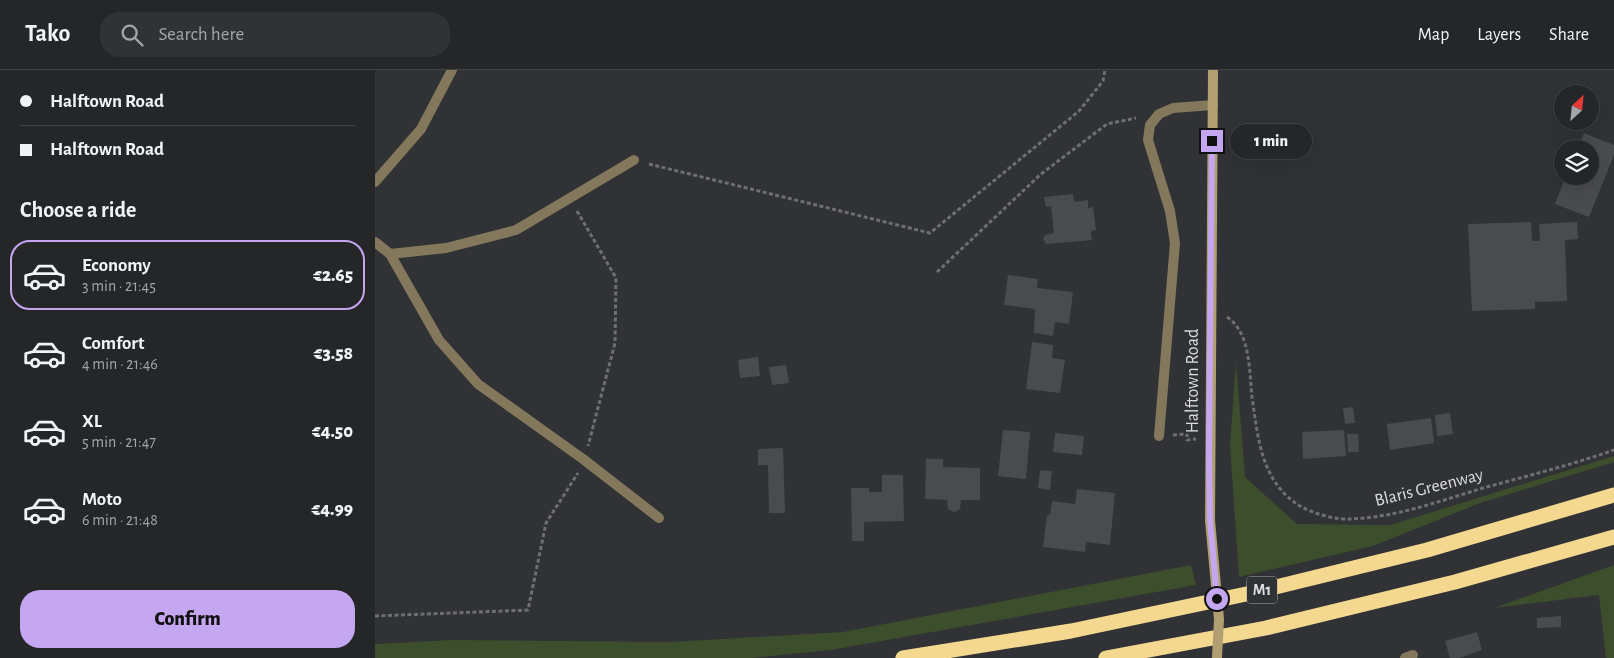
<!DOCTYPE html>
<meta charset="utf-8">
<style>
body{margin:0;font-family:"Alegreya Sans",sans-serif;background:#303234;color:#f1f3f6;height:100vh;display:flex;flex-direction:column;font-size:19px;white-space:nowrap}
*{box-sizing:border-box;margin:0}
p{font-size:16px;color:#a3a5a8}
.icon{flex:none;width:28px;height:28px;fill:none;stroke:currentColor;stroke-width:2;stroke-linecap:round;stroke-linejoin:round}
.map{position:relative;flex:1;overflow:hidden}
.panel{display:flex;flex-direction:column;background:#242628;width:375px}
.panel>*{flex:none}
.banner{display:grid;align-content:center;height:110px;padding:0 20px;background:#242628}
.needle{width:32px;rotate:27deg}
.controls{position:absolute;left:1179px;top:15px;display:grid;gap:10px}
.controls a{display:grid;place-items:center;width:45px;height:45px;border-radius:50%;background:#242628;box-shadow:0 5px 20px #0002,0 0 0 1px #414345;font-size:25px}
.end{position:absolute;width:22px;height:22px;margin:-11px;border:6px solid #c5a6f0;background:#111;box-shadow:0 0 0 2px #111}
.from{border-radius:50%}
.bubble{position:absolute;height:35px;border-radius:18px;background:#242628;box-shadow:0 5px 20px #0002,0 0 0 1px #414345;font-size:16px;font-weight:800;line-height:35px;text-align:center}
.banner b{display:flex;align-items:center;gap:18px;height:48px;font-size:19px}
.banner b+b{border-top:1px solid #414345}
.banner i{width:12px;height:12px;background:#f1f3f6}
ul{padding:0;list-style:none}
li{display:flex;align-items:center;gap:15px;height:70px;margin:0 10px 8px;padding:0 10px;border:2px solid transparent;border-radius:20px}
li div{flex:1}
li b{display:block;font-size:19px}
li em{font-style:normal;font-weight:800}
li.active{border-color:#c5a6f0}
li>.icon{width:45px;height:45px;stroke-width:1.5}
h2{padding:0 20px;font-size:22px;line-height:60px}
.action{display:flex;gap:10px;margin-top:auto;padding:10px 20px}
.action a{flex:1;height:58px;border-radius:20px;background:#c5a6f0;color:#111;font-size:20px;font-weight:800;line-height:58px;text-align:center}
header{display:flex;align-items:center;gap:30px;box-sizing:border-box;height:70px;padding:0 25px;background:#242628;border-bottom:1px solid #414345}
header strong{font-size:24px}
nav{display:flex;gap:28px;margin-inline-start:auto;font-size:18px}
.search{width:350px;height:45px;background:#303234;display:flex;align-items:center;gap:12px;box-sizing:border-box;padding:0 18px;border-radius:20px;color:#a3a5a8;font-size:19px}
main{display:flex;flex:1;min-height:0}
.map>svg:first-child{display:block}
.green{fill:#3c4e2c}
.building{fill:#494b4e}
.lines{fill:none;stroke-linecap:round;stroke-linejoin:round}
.path{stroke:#6e6f72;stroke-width:3;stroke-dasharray:4 2.5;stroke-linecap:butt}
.lane{stroke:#83785b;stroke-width:10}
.street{stroke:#83785b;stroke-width:10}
.secondary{stroke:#b19f71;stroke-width:10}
.highway{stroke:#f4d890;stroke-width:15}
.secondary-bridge{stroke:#b19f71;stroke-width:10}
.route{stroke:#c5a6f0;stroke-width:6}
.labels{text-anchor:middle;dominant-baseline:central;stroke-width:4.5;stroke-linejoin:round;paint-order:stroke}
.shield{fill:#303235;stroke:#a8aaac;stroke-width:1}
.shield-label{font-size:16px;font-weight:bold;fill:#dcdddf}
.street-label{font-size:18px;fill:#dcdddf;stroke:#303235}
</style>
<header>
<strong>Tako</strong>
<div class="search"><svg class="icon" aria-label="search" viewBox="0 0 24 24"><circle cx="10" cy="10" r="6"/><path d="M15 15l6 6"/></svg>Search here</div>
<nav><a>Map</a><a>Layers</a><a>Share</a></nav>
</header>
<main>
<section class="panel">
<div class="banner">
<b><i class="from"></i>Halftown Road</b>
<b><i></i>Halftown Road</b>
</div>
<h2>Choose a ride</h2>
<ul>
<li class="active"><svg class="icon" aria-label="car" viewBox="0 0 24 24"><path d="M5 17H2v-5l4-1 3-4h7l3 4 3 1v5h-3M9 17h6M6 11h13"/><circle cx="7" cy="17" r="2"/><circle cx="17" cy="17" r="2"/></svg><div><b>Economy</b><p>3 min · 21:45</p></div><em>€2.65</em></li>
<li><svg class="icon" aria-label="car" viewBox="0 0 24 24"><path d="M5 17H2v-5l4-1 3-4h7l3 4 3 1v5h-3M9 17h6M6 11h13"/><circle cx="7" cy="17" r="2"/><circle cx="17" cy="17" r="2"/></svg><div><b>Comfort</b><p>4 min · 21:46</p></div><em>€3.58</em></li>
<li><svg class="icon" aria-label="car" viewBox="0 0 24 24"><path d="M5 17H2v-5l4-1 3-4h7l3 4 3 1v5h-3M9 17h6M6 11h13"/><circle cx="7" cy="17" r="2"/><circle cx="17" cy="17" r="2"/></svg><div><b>XL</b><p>5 min · 21:47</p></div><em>€4.50</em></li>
<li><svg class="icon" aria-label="car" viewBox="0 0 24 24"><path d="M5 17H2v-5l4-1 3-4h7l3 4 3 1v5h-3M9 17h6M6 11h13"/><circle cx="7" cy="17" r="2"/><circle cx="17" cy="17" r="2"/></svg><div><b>Moto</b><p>6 min · 21:48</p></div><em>€4.99</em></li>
</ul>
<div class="action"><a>Confirm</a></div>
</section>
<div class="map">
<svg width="1239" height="588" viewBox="0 0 1239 588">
<rect width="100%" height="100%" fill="#303235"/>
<path class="green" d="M861,292L870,407L922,454L1015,455L1239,386V392L1105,433L998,476L864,507L855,375Z
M816,495L821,515L456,580L377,588H0V574L76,570L295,572L468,562Z
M1239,495V588H1231L1224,525L1119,538Z"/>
<path class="building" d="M1209,63L1239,75V85L1214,147L1180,134L1191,106H1215V79H1202Z
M698,124L699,132L713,130V138L718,137L721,160L716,161L717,170L671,174L668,169L670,165L679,163L676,136L671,137L669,127Z
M1156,152L1157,171H1165L1164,154L1202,152L1203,169L1190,170L1192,231L1160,232V239L1097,241L1093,154Z
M633,205L663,209L662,218L698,222L694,254L680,252L678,266L659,263L660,239L629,235Z
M657,272L678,275L677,288L690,290L685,323L651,319Z
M383,287L385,306L365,308L363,290Z
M411,295L414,313L397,315L394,297Z
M978,337L980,353L970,354L968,338Z
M1075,343L1078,364L1062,366L1060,345Z
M1056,348L1059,373L1015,380L1012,354Z
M628,360L655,362L651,409L623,406Z
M969,360L971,386L928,389L927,362Z
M680,363L709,366L707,385L678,382Z
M972,364H983L984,382H973Z
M408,378L410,443H394L393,395H383V379Z
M551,389H568V397L605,398V430H586L585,439L579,442L573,439L572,430L550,429Z
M665,400L677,401L675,420L663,418Z
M507,405H528L529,451L489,452V471H477L476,418H494V422H507Z
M702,419L740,423L735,475L711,472L710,482L668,477L672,445H675L677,431L700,434Z
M1186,546V557L1162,558V548Z
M1102,562L1107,580L1084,588H1075L1070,571Z"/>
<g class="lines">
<path class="path" d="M274,94L555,163L704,41L728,11L730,0
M202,141L241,208L240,273L213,376
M562,202L666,104L732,54L761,48
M852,247C876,263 874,301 877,327C883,368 886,412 925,436C939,444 961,450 976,449C1022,447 1065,431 1108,418C1152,406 1196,395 1239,380
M798,365L812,364V370L821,369
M0,546L153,540L171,453L203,403"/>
<path class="lane" d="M0,112L46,59L77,0
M0,172L15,184L71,178L141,160L259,90
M15,184L64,270L103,314L208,389L284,448
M1030,588L1038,585"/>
<path class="street" d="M784,366L800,173L795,141L773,70L775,55L784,44L798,38L838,35"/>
<path class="secondary" d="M835,450L838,0"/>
<path class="highway" d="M528,588L696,561L876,523L1052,480L1239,425
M731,588L891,558L1080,512L1239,467"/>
<path class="secondary-bridge" d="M835,450L844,549L842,588"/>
</g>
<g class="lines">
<path class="route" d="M837,71L834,384L835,450L842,529"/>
</g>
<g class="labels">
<rect class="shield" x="872" y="506.5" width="30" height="27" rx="4"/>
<g class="shield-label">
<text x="887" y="520">M1</text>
</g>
<g class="street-label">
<text transform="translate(818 311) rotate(-90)">Halftown Road</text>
<text transform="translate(1054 418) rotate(-14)">Blaris Greenway</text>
</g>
</g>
</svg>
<div class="controls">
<a><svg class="needle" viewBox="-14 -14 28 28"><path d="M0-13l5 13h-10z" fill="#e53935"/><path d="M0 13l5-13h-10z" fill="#a3a5a8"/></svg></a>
<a><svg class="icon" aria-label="layers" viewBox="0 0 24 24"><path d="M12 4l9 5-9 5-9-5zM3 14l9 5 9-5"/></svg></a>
</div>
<i class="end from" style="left:842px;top:529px"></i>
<i class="end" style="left:837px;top:71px"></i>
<div class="bubble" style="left:855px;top:54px;width:82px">1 min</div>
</div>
</main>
